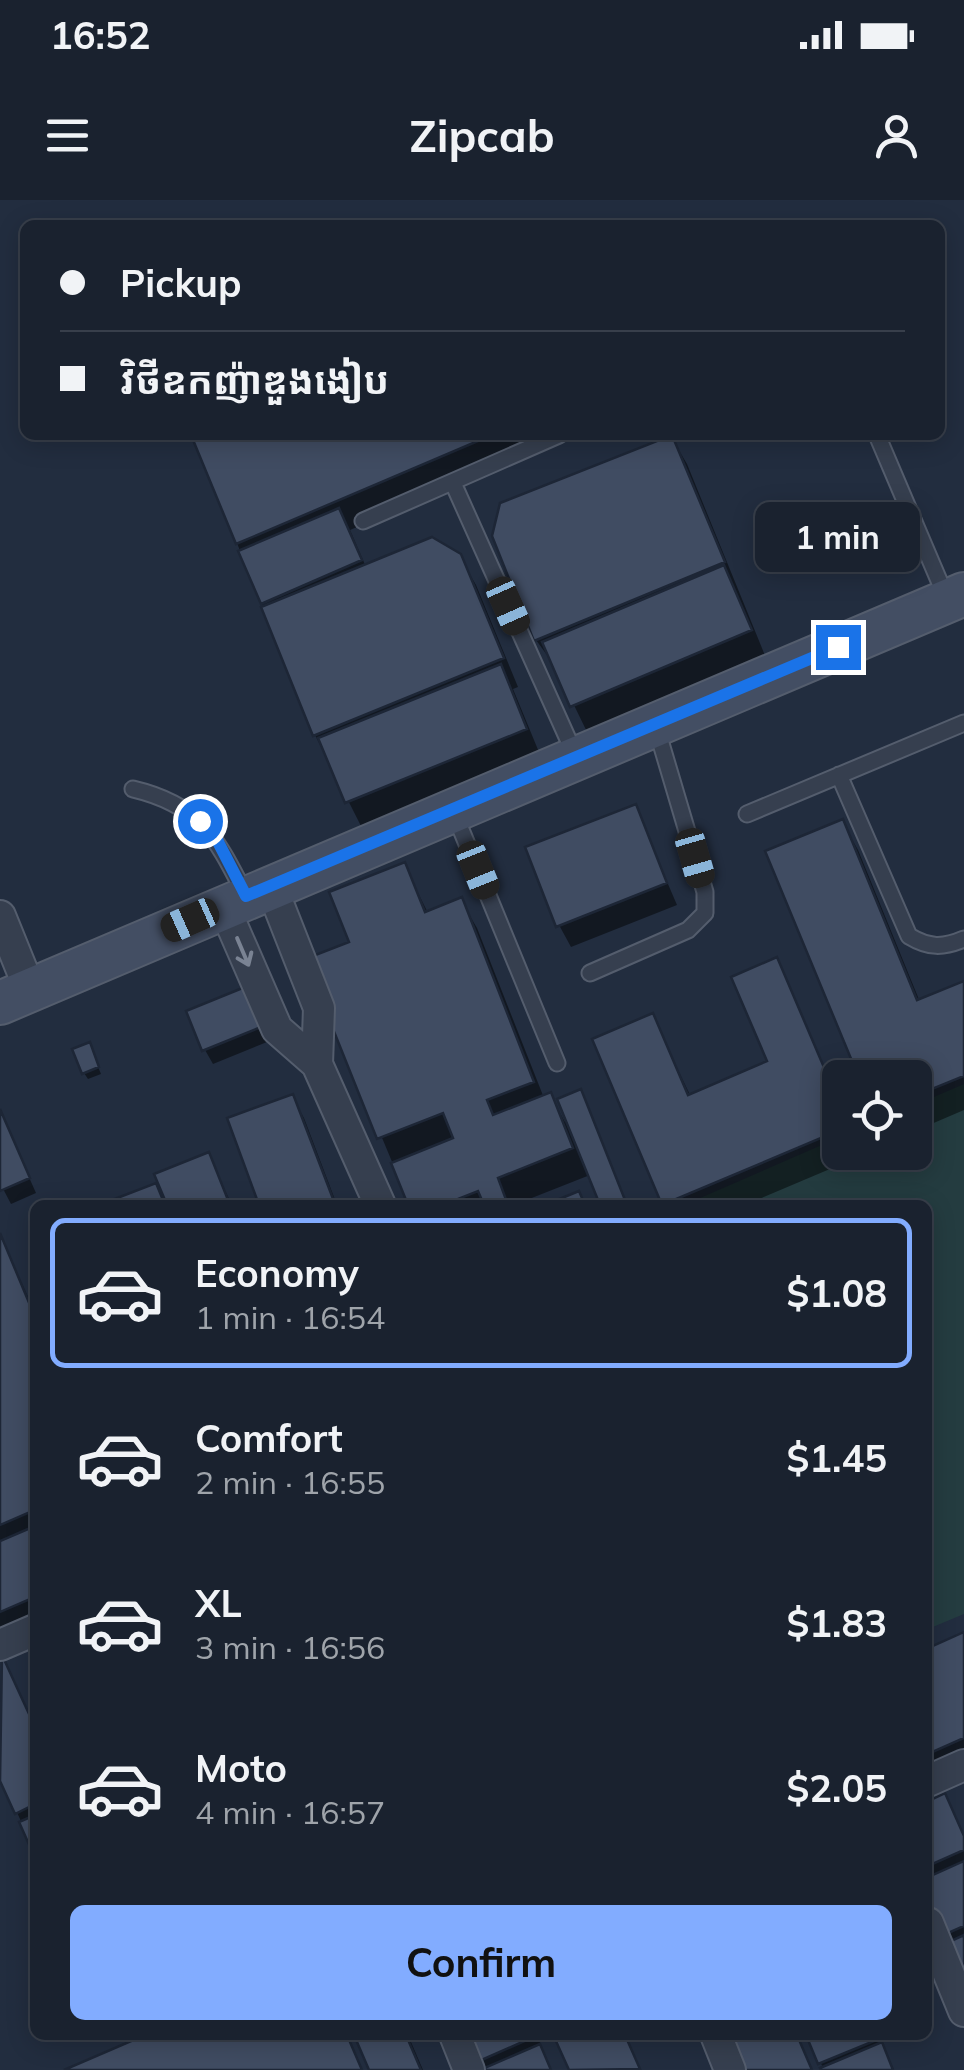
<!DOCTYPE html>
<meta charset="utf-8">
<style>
body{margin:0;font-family:Mulish,"Noto Sans Khmer",sans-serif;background:#272f3b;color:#f1f3f6;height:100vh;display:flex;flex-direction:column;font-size:38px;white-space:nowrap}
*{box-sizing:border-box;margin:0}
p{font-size:32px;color:#9fa4aa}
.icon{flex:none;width:55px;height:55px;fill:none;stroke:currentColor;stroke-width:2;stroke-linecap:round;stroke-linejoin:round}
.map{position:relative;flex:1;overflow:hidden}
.details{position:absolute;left:30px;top:1000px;width:902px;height:840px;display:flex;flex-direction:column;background:#1a222f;border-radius:15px;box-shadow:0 5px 25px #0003,0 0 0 2px #383f4b}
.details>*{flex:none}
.banner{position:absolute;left:20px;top:20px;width:925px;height:220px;border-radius:15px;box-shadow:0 5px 25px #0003,0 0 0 2px #383f4b;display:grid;align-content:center;height:220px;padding:0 40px;background:#1a222f}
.buttons{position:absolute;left:822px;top:860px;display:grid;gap:20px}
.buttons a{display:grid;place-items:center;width:110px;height:110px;border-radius:15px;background:#1a222f;box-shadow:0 5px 25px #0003,0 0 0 2px #383f4b;font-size:50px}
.end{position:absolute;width:45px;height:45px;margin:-22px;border:12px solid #1a73e8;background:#fff;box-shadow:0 0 0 5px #fff}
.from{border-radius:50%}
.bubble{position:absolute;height:70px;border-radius:15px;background:#1a222f;box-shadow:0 5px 25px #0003,0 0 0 2px #383f4b;font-size:32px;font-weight:700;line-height:70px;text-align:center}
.car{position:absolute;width:30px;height:60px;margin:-30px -15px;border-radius:12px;box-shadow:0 0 8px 2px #0007;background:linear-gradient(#222 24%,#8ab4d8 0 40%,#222 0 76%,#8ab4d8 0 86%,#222 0)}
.banner b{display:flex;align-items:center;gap:35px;height:95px;font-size:38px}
.banner b+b{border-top:2px solid #383f4b}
.banner i{width:25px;height:25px;background:#f1f3f6}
ul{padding:18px 0 0;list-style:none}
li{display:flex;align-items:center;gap:30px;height:150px;margin:0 20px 15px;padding:0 20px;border:5px solid transparent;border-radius:15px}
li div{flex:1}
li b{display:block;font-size:38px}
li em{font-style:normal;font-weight:700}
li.active{border-color:#82acff}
li>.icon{width:90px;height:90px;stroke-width:1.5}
.button{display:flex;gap:20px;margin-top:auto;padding:20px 40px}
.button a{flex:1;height:115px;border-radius:15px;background:#82acff;color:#111;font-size:40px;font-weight:700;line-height:115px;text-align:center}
.status{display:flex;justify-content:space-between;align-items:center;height:70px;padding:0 50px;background:#1a222f;direction:ltr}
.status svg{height:28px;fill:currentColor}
header{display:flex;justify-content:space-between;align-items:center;height:130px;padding:0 40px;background:#1a222f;font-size:45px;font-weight:700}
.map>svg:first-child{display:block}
.green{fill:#243c40}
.shadow{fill:#0007}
.building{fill:#404c62;stroke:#1d2636;stroke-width:2.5}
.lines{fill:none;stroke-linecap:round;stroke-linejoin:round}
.lane-casing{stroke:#545d6d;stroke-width:19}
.street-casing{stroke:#545d6d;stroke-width:34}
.secondary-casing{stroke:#545d6d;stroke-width:46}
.lane{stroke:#363f4f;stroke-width:15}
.street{stroke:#363f4f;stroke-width:30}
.secondary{stroke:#434e63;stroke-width:42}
.oneway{stroke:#7a8393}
.route{stroke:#1a73e8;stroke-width:12}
</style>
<div class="status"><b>16:52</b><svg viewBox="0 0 49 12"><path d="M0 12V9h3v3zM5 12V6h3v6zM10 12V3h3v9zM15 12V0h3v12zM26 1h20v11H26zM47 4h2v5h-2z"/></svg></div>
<header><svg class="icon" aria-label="menu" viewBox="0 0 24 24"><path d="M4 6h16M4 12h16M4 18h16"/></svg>Zipcab<svg class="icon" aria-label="person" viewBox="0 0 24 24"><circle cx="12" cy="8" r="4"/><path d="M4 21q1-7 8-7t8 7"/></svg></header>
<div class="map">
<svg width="964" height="1870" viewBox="0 0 964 1870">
<rect width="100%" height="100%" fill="#222d3f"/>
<path class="green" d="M964,884V1414L928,1429V1005H684L840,937V952H915V905Z"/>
<path class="shadow" d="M193,235H573L350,330L366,367L459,356L476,385L518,487L513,489L541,557L363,630L315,535Z
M671,237L687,264L766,458L588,534L555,466L536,440Z
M635,607L677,705L571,747L559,725Z
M842,622L858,650L920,802L964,783V910L915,931V878Z
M404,665L428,713L461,701L477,728L544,898L550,895L565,922L588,907L627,1005H603L590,975L514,1005H410L308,760L352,743Z
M776,761L840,901V952L863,955L745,1005H665L595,840L652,816L691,897L770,862Z
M252,804L267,842L213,864L205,850Z
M92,852L101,874L88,879L84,873Z
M292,897L304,918L337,1005H262Z
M0,912L36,993L11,1004L0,983Z
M208,955L232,1005H106L161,984Z
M0,1036L35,1112V1432L0,1447Z
M964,1435V1573L928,1588V1451Z
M1,1459L35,1527V1652L0,1575Z
M944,1596L964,1638V1794L928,1710V1603Z
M357,1835H408L423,1870H372Z
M468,1835H537L551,1870H485Z
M554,1835H625L640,1870H571Z
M808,1835H879L894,1870H824Z"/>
<path class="building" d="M191,235H492L236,344Z
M672,235L725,362L534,441L492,336L500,303Z
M339,308L362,360L261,404L238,351Z
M432,337L461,354L504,458L313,536L261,407Z
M724,365L752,430L570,507L542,442Z
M501,464L527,529L345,603L318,538Z
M636,604L667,683L556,727L525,647Z
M843,619L917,800L964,781V876L915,896V878H859L765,651Z
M405,662L425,712L462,697L534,882L487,900L493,915L551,892L573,948L498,978L508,1005H484L478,991L443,1005H408L391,963L453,938L443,913L377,939L305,759L349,742L329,692Z
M777,757L840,905V930L662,1005L592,839L653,813L688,895L767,861L731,777Z
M245,787L261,827L202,851L186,811Z
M90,842L99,867L82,874L72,849Z
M581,889L627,1005H600L557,899Z
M293,894L335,1004L334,1005H259L227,918Z
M0,909L30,978L0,991Z
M209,952L230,1005H167L154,974Z
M156,983L165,1005H99Z
M579,991L585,1005H545Z
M0,1033L35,1117V1310L0,1325Z
M35,1326V1397L0,1412V1341Z
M964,1432V1538L928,1554V1448Z
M2,1455L35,1527V1604L15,1614L0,1581Z
M945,1593L964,1636V1650L928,1666V1601Z
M35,1615V1658L19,1622Z
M964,1661V1726L937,1738L928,1716V1677Z
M964,1735V1800L940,1746Z
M145,1835H347L362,1870H64Z
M354,1835H406L421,1870H369Z
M466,1835H538L477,1862Z
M565,1835H625L640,1869L569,1870L555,1839Z
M728,1835H797L812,1870H740Z
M806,1835H878L879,1839L818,1864Z
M882,1842L893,1870H821L820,1868Z
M540,1844L551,1870H480Z"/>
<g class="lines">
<defs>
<path id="lane" d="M877,235L946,397
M453,283L576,557
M363,321L559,235
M839,575L909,736C929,748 943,748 964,739
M133,589C201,605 216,638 246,696
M747,614L964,523
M455,615L557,863
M590,773L688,730L705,713V692L657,530"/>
<path id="street" d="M271,686L319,808L317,864
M223,705L277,829L317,864L380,1005
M0,716L30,790
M0,1445L35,1430
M928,1581L964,1565
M928,1723L964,1811
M455,1835L469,1870
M716,1835L730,1870"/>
<path id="secondary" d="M0,803L964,394"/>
</defs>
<use href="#lane" class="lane-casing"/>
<use href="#street" class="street-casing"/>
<use href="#secondary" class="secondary-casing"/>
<use href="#lane" class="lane"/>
<use href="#street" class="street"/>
<use href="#secondary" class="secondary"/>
</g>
<defs><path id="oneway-shaft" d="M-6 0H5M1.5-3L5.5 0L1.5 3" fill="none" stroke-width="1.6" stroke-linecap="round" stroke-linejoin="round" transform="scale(2.5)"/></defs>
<use class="oneway" href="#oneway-shaft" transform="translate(243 752) rotate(67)"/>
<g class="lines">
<path class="route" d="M200,621L215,636L246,696L838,447"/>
</g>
</svg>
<div class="buttons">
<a><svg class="icon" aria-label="locate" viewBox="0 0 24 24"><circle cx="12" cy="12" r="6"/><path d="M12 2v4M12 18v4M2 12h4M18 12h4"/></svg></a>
</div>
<i class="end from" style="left:200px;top:621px"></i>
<i class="end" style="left:838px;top:447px"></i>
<div class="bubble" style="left:755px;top:302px;width:165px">1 min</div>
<i class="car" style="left:508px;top:406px;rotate:156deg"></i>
<i class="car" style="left:695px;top:658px;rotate:164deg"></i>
<i class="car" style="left:478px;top:670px;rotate:158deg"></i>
<i class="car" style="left:190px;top:720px;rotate:246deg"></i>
<div class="banner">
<b><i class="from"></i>Pickup</b>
<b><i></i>វិថីឧកញ៉ាឌួងងៀប</b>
</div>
<section class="details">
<ul>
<li class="active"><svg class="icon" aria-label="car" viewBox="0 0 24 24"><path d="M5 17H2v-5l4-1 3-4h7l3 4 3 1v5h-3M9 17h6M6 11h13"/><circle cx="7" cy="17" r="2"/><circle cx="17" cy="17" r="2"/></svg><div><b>Economy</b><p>1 min · 16:54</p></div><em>$1.08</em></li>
<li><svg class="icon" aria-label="car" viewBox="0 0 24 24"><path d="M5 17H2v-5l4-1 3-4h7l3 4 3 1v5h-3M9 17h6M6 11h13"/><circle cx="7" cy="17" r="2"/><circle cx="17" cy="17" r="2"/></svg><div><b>Comfort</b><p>2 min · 16:55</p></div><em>$1.45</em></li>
<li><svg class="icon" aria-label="car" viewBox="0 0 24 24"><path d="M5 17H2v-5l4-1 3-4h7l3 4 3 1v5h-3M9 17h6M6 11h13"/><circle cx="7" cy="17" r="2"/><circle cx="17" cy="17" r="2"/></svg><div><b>XL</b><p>3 min · 16:56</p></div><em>$1.83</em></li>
<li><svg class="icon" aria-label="car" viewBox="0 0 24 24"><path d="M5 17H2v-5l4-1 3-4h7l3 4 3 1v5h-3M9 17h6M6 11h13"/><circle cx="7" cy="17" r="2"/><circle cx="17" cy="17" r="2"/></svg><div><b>Moto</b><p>4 min · 16:57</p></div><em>$2.05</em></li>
</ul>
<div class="button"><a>Confirm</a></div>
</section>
</div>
